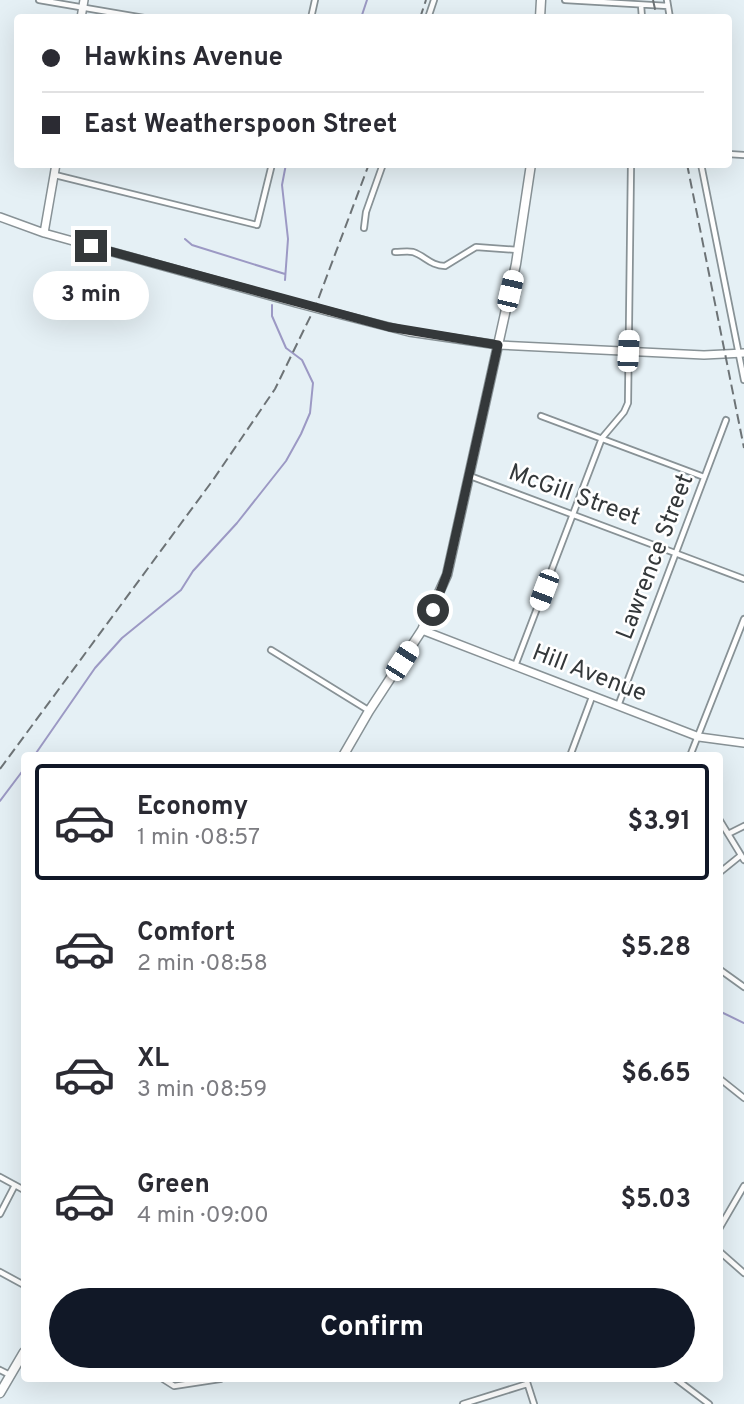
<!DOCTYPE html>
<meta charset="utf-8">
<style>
body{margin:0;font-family:Overpass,sans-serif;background:#f2f2f3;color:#2b2b33;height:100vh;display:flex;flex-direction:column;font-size:26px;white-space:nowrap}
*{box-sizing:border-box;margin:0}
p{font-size:23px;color:#7c7c81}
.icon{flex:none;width:38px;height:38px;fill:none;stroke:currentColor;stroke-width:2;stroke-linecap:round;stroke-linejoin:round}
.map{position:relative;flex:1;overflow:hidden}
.panel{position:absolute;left:21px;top:752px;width:702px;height:630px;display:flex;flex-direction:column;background:#fff;border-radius:7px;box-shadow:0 7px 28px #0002}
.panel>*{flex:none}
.banner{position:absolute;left:14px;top:14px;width:718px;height:154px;border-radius:7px;box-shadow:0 7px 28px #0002;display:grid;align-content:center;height:154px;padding:0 28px;background:#fff}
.end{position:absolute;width:32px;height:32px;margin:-16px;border:9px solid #34383a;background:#fff;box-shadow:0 0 0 4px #fff}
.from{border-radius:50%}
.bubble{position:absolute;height:49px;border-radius:24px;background:#fff;box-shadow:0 7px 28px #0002;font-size:23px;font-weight:700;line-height:49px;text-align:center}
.car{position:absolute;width:21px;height:42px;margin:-21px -10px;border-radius:9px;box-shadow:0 0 5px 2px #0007;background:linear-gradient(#fff 24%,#345 0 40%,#fff 0 76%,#345 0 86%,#fff 0)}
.banner b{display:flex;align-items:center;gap:24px;height:66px;font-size:26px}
.banner b+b{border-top:2px solid #e1e1e2}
.banner i{width:18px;height:18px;background:#2b2b33}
ul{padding:12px 0 0;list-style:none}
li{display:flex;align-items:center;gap:21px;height:116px;margin:0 14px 10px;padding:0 14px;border:4px solid transparent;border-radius:7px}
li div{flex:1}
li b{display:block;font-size:26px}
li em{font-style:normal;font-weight:700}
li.on{border-color:#111827}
li>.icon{width:63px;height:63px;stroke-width:1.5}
.button{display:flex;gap:14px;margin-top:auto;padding:14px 28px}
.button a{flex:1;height:80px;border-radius:42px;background:#111827;color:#fff;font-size:28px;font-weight:700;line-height:80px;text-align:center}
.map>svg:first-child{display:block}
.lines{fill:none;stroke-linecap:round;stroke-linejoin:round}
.stream{stroke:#9c99c4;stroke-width:2}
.street-casing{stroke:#889296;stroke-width:8}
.secondary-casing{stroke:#889296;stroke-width:10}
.primary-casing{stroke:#889296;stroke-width:11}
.street{stroke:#fff;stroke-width:4.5}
.secondary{stroke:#fff;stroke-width:7}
.primary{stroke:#fff;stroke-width:8}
.rail{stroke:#6d7376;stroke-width:2;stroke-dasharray:10 5;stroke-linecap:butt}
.secondary-bridge-casing{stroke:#889296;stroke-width:10;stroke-linecap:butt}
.secondary-bridge{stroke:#fff;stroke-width:7}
.route{stroke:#34383a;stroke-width:9}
.labels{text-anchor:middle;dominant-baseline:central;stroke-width:5;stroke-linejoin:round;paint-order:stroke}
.street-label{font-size:24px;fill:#34383a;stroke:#fff}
</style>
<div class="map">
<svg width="744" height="1404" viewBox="0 0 744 1404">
<rect width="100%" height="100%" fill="#e5f0f5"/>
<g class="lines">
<path class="stream" d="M361,18L367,0
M185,239L192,245L285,274
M285,280L288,239L282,185L286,164
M34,756L95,668L122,638L181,590L193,571L237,523L286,461L301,434L310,413L313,383L302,360L286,348L272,316V305
M0,801L24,769
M719,1011L744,1023"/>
<defs>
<path id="street" d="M39,0L144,18
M565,0L668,6
M667,0L670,18
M641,5L642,18
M311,18L315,0
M428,18L434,0
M728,154L744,155
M701,164L744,380
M55,175L257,225L272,164
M364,228L366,212L383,164
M395,252C401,252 408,251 413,252C425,256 431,266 445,266L476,247L518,250
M541,416L704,477
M470,476L744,579
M271,650L368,710
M515,666L602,438L624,412L628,403L631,164
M618,706L726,420
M570,756L592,697
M690,756L744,619
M719,819L744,860
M728,834L744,826
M719,873L740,856
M719,969L744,987
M719,1078L744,1098
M0,1177L24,1190
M0,1214L15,1185
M719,1229L744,1186
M719,1251L744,1273
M0,1272L24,1285
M0,1370L10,1375
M163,1379L174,1386L220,1379
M526,1379L534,1404
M676,1379L709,1404
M463,1404L527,1384"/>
<path id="secondary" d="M81,18L84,0
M0,217L44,233L296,303
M44,233L56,164
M330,312L409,332L498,345L704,355L744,353
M422,630L699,737L744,743"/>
<path id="primary" d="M540,18L541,0
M343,756L369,711L422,630L447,575L516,264L531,164
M0,1393L24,1352"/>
</defs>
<use href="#street" class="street-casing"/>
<use href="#secondary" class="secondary-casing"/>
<use href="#primary" class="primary-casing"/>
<use href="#street" class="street"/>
<use href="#secondary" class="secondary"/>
<use href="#primary" class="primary"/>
<path class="rail" d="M653,0L657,18
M420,18L426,0
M687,164L744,448
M0,769L213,480L275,389L316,305L369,164"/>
<defs>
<path id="secondary-bridge" d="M296,303L330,312"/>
</defs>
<use href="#secondary-bridge" class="secondary-bridge-casing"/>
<use href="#secondary-bridge" class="secondary-bridge"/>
</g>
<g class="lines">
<path class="route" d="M91,246L389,327L498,345L447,574L433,610"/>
</g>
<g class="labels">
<g class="street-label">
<text transform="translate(574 496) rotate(20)">McGill Street</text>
<text transform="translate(656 557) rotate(-69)">Lawrence Street</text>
<text transform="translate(589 674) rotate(21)">Hill Avenue</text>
</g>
</g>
</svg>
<i class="end from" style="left:433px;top:610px"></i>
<i class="end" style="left:91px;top:246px"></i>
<div class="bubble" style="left:33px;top:271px;width:116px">3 min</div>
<i class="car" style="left:510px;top:291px;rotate:13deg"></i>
<i class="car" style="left:628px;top:351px;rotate:3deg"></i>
<i class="car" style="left:544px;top:590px;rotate:201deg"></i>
<i class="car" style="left:402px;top:661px;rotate:33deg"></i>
<div class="banner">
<b><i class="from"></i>Hawkins Avenue</b>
<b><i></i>East Weatherspoon Street</b>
</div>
<section class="panel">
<ul>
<li class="on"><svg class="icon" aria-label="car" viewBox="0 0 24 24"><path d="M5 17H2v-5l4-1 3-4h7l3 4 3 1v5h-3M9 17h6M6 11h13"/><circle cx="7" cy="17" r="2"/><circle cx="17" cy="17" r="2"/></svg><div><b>Economy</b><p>1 min · 08:57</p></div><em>$3.91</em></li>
<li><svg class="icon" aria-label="car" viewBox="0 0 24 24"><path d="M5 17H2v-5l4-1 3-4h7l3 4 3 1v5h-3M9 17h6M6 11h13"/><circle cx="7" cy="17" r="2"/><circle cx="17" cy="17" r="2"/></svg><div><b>Comfort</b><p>2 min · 08:58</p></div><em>$5.28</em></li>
<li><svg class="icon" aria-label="car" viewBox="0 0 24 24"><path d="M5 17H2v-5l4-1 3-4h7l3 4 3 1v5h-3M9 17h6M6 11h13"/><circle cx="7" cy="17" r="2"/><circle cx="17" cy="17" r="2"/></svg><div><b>XL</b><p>3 min · 08:59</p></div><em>$6.65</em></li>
<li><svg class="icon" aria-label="car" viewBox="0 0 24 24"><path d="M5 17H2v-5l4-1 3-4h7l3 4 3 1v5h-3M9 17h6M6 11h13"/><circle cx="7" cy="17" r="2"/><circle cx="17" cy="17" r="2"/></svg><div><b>Green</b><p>4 min · 09:00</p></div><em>$5.03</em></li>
</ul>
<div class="button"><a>Confirm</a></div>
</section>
</div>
